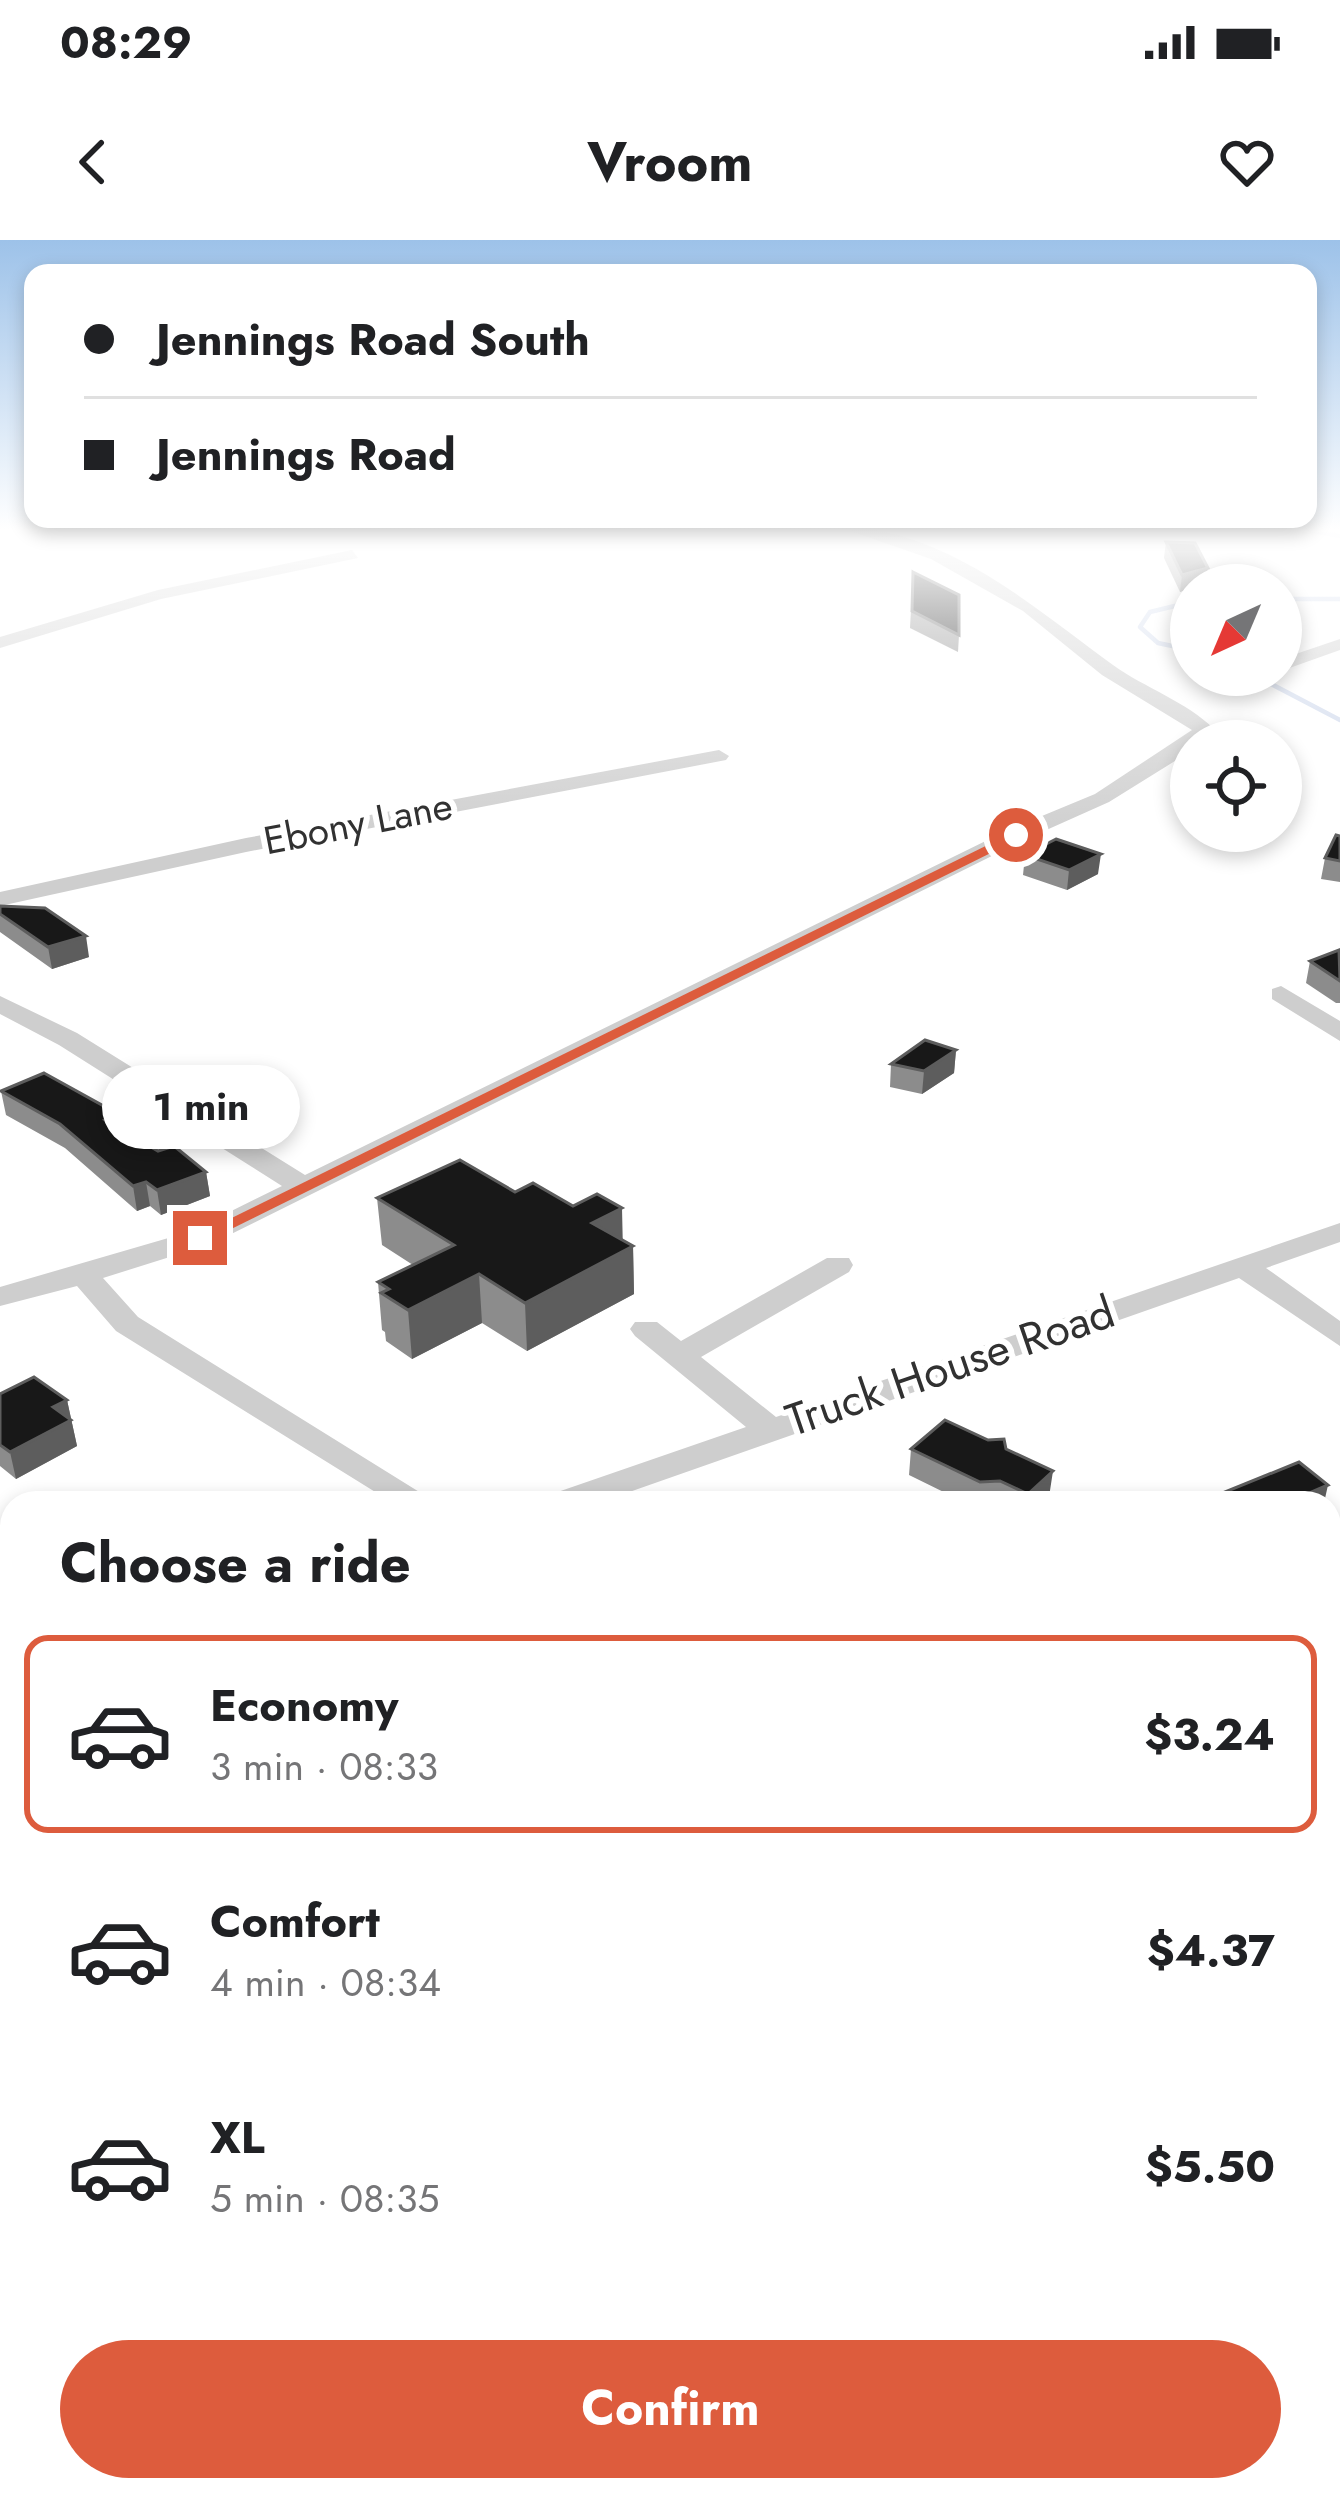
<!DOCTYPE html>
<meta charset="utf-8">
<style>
body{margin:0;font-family:Jost,sans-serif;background:#f6f6f6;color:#202124;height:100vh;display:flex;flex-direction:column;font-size:45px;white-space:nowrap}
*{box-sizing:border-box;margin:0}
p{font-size:39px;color:#757577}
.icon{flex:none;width:66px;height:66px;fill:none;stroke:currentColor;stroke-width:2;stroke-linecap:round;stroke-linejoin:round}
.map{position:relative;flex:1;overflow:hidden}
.panel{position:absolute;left:0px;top:1251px;width:1341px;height:1011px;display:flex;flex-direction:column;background:#fff;border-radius:36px 36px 0 0;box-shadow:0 6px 18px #0003}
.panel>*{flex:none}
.banner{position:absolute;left:24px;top:24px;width:1293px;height:264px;border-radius:24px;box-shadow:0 6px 18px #0003;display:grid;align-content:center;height:264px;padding:0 60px;background:#fff}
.needle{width:78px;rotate:224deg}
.controls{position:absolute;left:1170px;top:324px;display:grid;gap:24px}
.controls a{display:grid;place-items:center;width:132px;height:132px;border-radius:50%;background:#fff;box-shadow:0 6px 18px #0003;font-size:60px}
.end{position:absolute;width:54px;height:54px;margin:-27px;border:15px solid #dd5c3d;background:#fff;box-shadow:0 0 0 6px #fff}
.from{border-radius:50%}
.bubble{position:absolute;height:84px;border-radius:42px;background:#fff;box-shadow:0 6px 18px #0003;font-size:39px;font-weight:700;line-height:84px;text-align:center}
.banner b{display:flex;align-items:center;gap:42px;height:114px;font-size:45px}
.banner b+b{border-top:3px solid #e0e0e0}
.banner i{width:30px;height:30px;background:#202124}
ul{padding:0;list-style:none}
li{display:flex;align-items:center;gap:36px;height:198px;margin:0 24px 18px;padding:0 36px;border:6px solid transparent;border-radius:24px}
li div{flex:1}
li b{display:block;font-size:45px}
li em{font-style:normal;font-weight:700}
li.current{border-color:#dd5c3d}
li>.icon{width:108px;height:108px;stroke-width:1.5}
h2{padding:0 60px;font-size:54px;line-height:144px}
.cta{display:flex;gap:24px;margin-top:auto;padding:24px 60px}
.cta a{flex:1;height:138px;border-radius:72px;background:#dd5c3d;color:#fff;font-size:48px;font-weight:700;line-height:138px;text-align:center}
.status{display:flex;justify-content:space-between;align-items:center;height:84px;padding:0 60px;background:#fff;direction:ltr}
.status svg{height:33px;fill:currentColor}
header{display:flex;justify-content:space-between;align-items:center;height:156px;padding:0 60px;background:#fff;font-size:54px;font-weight:700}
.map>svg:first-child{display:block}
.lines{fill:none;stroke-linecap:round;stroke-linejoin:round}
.stream{stroke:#cdd7eb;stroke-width:4.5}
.minor{fill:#cecece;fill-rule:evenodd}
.wall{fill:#8c8c8c}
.shaded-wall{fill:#5d5d5d}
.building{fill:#181818;stroke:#5d5d5d;stroke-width:3}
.route{fill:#dd5c3d}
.labels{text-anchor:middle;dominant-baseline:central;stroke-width:12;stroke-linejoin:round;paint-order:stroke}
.far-street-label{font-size:39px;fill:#313131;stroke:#fff}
.street-label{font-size:45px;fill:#313131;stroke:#fff}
</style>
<div class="status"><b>08:29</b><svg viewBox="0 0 49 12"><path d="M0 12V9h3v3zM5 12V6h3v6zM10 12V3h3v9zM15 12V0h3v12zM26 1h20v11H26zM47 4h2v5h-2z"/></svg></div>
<header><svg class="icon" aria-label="back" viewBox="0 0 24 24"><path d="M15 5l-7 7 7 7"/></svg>Vroom<svg class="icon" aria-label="heart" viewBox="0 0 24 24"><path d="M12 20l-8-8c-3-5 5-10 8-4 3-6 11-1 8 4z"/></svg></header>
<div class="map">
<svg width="1340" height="2260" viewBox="0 0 1340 2260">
<rect width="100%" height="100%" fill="#fff"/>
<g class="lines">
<path class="stream" d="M1292,287L1340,296
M1281,359H1340
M1191,362L1150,372L1140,387L1158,403L1191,410
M1254,435L1340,480"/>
<path class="minor" d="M839,287C944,287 1033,367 1113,425C1145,448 1187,462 1214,489L1204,501H1191V511L1109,562L1024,600L211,1004L103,1038L138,1077L437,1263H393L116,1091L77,1046L0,1066V1047L189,992L282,946L59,805L0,774V756L77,793L305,935L1008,590L1095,554L1192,490L1102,435L1023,371L931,319Z
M352,310L358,318L161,359L0,408V397L158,350Z
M1340,399V410L1281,431V419Z
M719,510L729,516L726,520L246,612L0,666V652L246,598Z
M1281,746L1340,781V801L1272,759V749Z
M1340,983V1002L1266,1028L1340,1081V1106L1239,1038L598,1263H544L549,1255L746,1187L635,1096L630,1089L635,1082H657L681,1101L827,1018H849L853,1025L849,1032L701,1117L776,1177Z
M12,1667V1712L0,1716V1671Z"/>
</g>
<path class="wall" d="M1166,302L1205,344L1191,345V348L1180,352L1164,318Z
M913,332L959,395L958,412L910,388Z
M1340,596V642L1321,639L1325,618Z
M1025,615L1098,634L1067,650L1023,635Z
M0,666L89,717L52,729L0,692Z
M1340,711V763H1336L1306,743L1310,721Z
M956,810L954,833L922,854L890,847L891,824Z
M1,851L121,889L158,911L206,932L210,956L161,975L150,966L137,971L65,908L6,875Z
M515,952L633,1006L634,1054L527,1111L482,1083L412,1119L386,1101L385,1092L382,1090L378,1042L413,1025L382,1005L377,958Z
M0,1154L67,1160L77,1206L16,1239L0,1226Z
M911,1209H1006L1049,1257L1043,1263H966L909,1235Z"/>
<path class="shaded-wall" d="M1208,328L1205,344L1191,345V348L1180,352L1182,335Z
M1101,614L1098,634L1067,650L1069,630Z
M86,696L89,717L52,729L48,707Z
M956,810L954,833L922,854L924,831Z
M118,874L122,898L105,880Z
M206,932L210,956L161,975L157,950Z
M146,942L150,966L137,971L133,946Z
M622,968L623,1012L633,1006L634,1054L527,1111L525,1063L592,983Z
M479,1034L482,1083L412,1119L408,1070Z
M67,1160L77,1206L16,1239L10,1212L53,1167Z
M1053,1231L1049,1257L1043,1263H1026L1028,1254Z
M1328,1245L1324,1263H1292L1293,1260Z
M1340,1349V1373L1329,1378V1354Z
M165,2250H171L174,2260H158Z"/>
<path class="building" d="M1166,302L1195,303L1208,328L1182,335Z
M913,332L959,355V395L912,371Z
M1336,595L1340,596V621L1325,618Z
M1056,599L1101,614L1069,630L1025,615Z
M0,666L45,668L86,696L48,707L0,674Z
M1339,710L1340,741L1310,721Z
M925,800L956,810L924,831L891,824Z
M44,833L118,874L105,880L158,911L174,906L206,932L157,950L146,942L133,946L60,884L1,851Z
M460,920L515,952L533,943L573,966L597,954L622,968L592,983L633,1006L525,1063L479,1034L408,1070L381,1053L389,1049L378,1042L454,1005L377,958Z
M34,1137L67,1160L53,1167L71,1180L10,1212L0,1205V1154Z
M945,1180L988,1200L1004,1199L1006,1209L1053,1231L1028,1254L1000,1241L980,1242L911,1209Z
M1299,1222L1328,1245L1293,1260L1298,1263H1198Z
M744,1256L750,1263H723Z
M1329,1314L1340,1323V1349L1329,1354Z
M12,2228V2250H165L158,2260H2L0,2258V2243Z"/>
<linearGradient id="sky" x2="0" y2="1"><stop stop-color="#9dc2e9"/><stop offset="0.48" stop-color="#fff"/><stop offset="1" stop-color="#fff" stop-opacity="0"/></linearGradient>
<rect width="1340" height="603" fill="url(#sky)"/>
<path class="route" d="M1016,591L1021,598L207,1001L191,998Z"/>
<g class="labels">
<g class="far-street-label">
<text transform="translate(358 583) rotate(-11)">Ebony Lane</text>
</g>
<g class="street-label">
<text transform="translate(950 1126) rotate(-19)">Truck House Road</text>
</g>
</g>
</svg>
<div class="controls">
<a><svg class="needle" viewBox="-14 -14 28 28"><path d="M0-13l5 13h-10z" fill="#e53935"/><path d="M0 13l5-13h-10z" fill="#757577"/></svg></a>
<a><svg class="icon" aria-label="locate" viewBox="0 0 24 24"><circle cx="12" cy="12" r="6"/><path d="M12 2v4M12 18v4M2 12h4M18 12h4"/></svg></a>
</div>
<i class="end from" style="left:1016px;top:595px"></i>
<i class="end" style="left:200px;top:998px"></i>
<div class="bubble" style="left:102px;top:825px;width:198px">1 min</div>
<div class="banner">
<b><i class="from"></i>Jennings Road South</b>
<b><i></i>Jennings Road</b>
</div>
<section class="panel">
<h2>Choose a ride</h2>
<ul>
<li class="current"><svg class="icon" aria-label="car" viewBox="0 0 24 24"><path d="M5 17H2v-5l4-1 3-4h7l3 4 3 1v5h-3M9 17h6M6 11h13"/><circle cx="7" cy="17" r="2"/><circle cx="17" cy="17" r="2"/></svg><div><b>Economy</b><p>3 min · 08:33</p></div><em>$3.24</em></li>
<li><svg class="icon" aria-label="car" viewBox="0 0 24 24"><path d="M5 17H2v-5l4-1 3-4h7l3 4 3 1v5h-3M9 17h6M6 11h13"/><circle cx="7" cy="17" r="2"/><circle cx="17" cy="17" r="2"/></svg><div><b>Comfort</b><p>4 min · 08:34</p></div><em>$4.37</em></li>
<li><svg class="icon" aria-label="car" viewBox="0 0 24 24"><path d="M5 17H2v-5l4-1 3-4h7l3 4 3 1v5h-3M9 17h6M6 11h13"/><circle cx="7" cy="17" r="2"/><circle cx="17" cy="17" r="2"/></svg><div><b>XL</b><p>5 min · 08:35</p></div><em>$5.50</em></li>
</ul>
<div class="cta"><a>Confirm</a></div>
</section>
</div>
